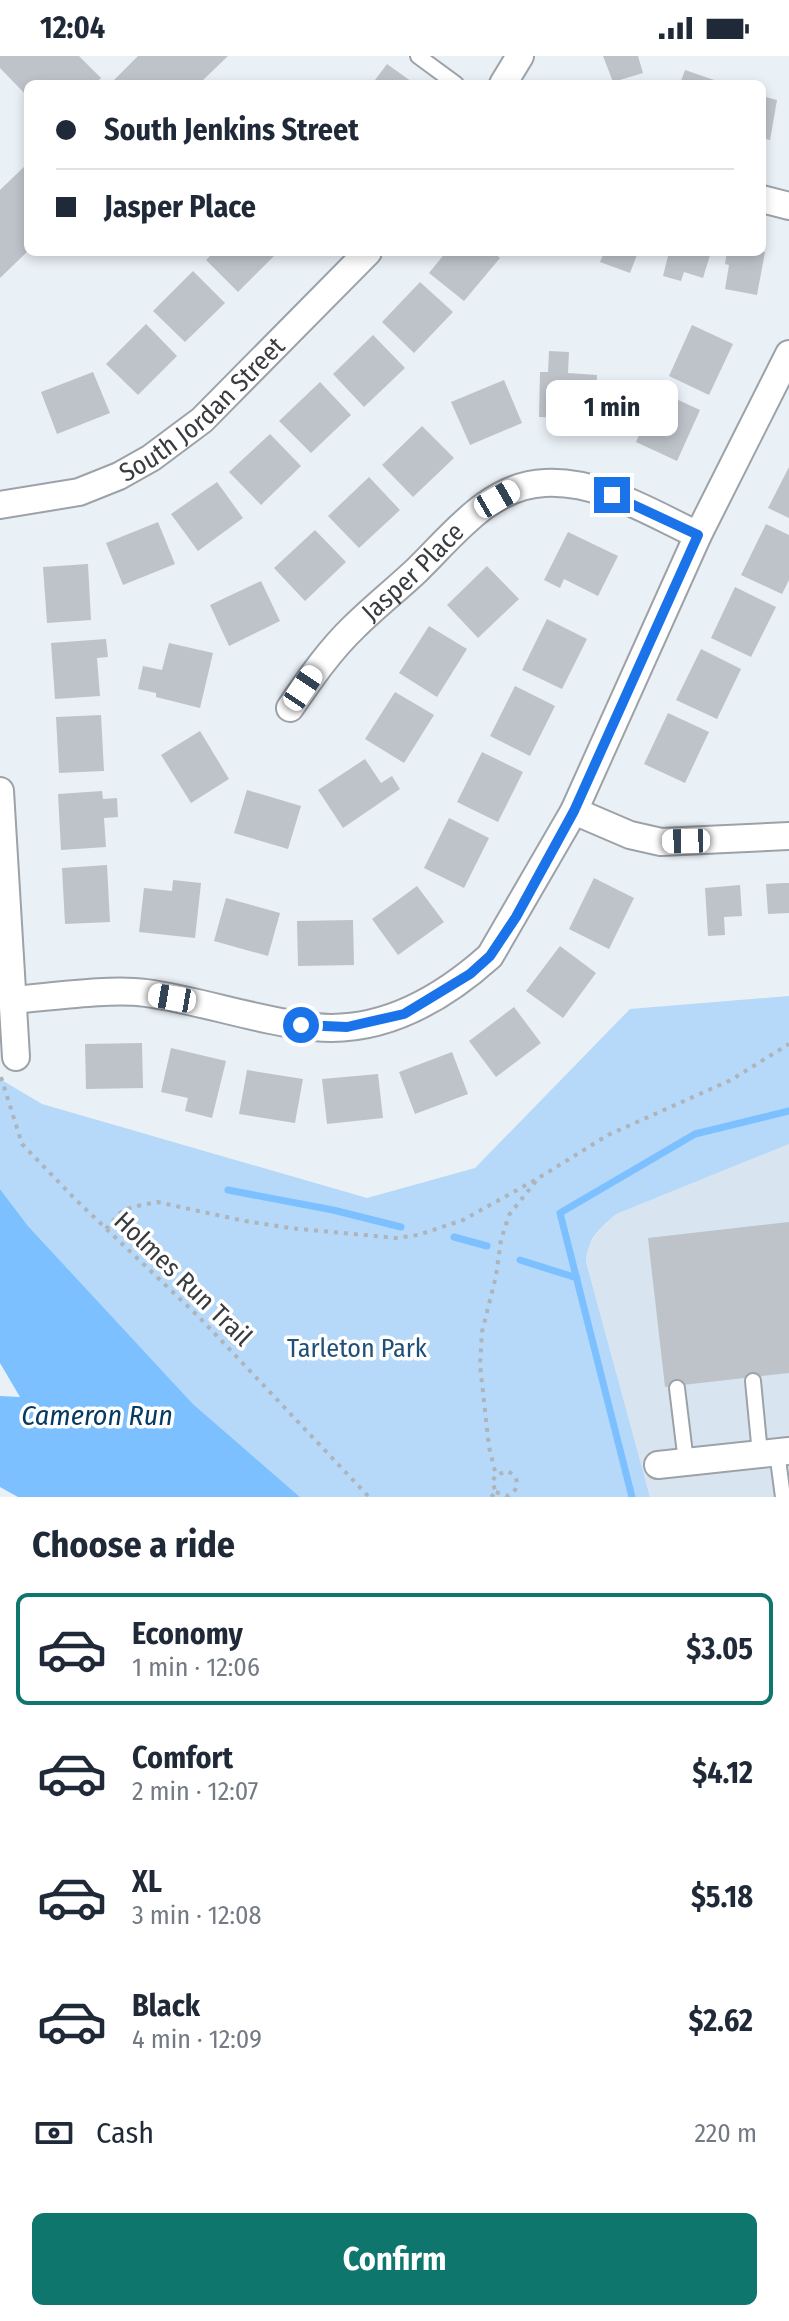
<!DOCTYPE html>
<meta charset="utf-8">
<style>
body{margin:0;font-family:"Fira Sans Condensed",sans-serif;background:#f2f2f3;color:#1f2937;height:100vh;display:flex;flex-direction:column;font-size:30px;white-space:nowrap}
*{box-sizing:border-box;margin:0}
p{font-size:26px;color:#747a83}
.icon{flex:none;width:44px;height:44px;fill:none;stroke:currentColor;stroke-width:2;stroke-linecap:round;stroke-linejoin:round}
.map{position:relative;height:1441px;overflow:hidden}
.panel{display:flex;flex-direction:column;background:#fff;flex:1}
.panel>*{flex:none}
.guide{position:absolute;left:24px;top:24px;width:742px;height:176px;border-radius:12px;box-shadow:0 4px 12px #0003;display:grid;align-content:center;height:176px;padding:0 32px;background:#fff}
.end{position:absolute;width:36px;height:36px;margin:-18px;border:10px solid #1a73e8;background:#fff;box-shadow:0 0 0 4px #fff}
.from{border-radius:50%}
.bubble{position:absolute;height:56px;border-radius:12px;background:#fff;box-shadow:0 4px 12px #0003;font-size:26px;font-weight:700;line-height:56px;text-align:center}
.car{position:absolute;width:24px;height:48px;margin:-24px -12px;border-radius:10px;box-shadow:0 0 6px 2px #0007;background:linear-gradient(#fff 24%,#345 0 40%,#fff 0 76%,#345 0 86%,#fff 0)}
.guide b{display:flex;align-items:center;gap:28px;height:76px;font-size:30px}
.guide b+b{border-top:2px solid #e0e1e3}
.guide i{width:20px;height:20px;background:#1f2937}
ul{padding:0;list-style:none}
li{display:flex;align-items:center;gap:24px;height:112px;margin:0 16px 12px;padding:0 16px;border:4px solid transparent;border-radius:12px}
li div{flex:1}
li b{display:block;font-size:30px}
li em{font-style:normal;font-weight:700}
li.active{border-color:#0f766e}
li>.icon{width:72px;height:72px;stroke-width:1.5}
h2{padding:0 32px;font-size:36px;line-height:96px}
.pay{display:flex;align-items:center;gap:20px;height:88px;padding:0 32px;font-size:30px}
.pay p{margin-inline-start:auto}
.primary-button{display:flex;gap:16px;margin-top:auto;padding:16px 32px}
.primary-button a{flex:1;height:92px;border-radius:12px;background:#0f766e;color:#fff;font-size:32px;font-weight:700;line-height:92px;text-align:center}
.status{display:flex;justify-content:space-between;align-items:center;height:56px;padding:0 40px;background:#fff;direction:ltr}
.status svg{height:22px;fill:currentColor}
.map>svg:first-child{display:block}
.built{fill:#d8e5f0}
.green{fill:#b6d8f9}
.water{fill:#7cc0ff}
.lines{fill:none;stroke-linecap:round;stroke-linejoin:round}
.stream{stroke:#7cc0ff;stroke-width:7}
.building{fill:#bdc3c9}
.lane-casing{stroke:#9ca2a8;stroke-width:18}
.street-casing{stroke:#9ca2a8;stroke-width:30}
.path{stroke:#aeb4b9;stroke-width:4;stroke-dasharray:4 6;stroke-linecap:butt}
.lane{stroke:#fff;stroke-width:14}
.street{stroke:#fff;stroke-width:26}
.route{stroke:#1a73e8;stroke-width:10}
.labels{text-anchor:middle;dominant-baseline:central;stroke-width:7;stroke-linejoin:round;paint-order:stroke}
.street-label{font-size:26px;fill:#393b3e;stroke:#fff}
.park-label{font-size:26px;fill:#205079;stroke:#fff}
.water-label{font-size:28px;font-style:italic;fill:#053a62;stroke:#fff}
</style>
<div class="status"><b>12:04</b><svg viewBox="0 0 49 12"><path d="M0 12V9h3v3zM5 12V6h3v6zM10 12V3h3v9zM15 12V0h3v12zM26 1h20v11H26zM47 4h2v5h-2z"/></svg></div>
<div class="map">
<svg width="789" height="1441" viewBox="0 0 789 1441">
<rect width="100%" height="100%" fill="#e9f0f6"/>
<path class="built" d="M789,1088V1441H650L586,1206L587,1192L603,1168L615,1158Z"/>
<path class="green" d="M789,940V1088L616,1158C599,1172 587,1184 586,1206L650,1441H300L193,1348L28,1170L0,1133V1023L42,1048L367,1142L475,1112L630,953Z"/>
<path class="water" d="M0,1133L28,1170L193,1348L300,1441H18L0,1431V1340L20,1341L0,1307Z"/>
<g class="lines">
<path class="stream" d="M228,1134L333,1154L401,1171
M454,1181L487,1190
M520,1204L577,1222
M632,1441L560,1157L695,1078L789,1055"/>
</g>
<path class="building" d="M0,0H79L101,22L95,28H28V41L0,12Z
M138,0H228L199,28H110Z
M603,0H638L643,17L613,26Z
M387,8L415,28H372Z
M685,14L717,25L716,28H680Z
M762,40L777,44L770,84L762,82Z
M28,107V195L0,222V134Z
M214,196H278L238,236L206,204Z
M446,196H493L500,202L464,245L429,217Z
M604,196H638L630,217L600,206Z
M669,196H711L703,222L684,216L681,225L663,220Z
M727,196H765L757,239L725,233L729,209L725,208Z
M193,215L225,247L185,286L153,255Z
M420,226L453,256L414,297L382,266Z
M146,268L177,300L138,339L106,308Z
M692,269L733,288L709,339L669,320Z
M373,279L405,312L364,351L333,318Z
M549,295L569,296L568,317L597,319L595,363L539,361L540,316H548Z
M93,316L110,357L57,378L41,336Z
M504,324L522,367L470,389L451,346Z
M320,326L351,359L311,397L279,365Z
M659,335L700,354L677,405L636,386Z
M422,370L454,402L413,441L382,409Z
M270,378L301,410L261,449L229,416Z
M789,411V462L768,452Z
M369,421L400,454L359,492L328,460Z
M217,426L243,462L198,495L171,458Z
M158,466L175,508L123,529L106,487Z
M766,468L789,479V524L782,538L741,519Z
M315,474L346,506L305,545L274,512Z
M568,476L618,500L598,540L564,523L560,532L544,524Z
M88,508L91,564L47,567L43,511Z
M487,510L519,543L478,582L447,549Z
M261,525L280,565L229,590L210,549Z
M735,531L776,551L751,601L711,582Z
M547,563L587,583L562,633L522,614Z
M429,570L467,593L437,641L399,617Z
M106,583L108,601L97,602L100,640L55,643L51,587Z
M169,587L213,597L200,652L156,641V637L138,633L143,610L162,614Z
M701,593L741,613L717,663L676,644Z
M515,630L555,650L530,700L490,680Z
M395,636L434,659L404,707L365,683Z
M668,657L709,676L685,727L644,708Z
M101,659L104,715L59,717L56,661Z
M200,675L229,723L191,747L161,699Z
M482,696L523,716L498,766L457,746Z
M365,703L381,727L392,720L400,733L343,772L318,734Z
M247,734L301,750L288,793L234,777Z
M102,735L103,743L117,742L118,761L104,762L106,791L61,794L58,738Z
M449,762L489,782L464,832L424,812Z
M107,809L110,866L65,868L62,812Z
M594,822L634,842L609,893L569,873Z
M173,824L201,827L195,882L139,876L144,832L172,835Z
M784,827H789V857L768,858L766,828Z
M740,829L742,860L724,861L725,879L708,880L705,832Z
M417,830L444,866L398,899L372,863Z
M226,842L280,857L268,900L214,885Z
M353,864L354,909L298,910L297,865Z
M560,890L596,917L563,962L526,935Z
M514,951L541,987L496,1021L469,985Z
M142,987L143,1032L86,1033L85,988Z
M171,992L226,1005L212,1062L185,1055L188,1042L161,1036Z
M452,996L468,1038L415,1058L399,1016Z
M247,1014L303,1023L295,1067L239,1058Z
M378,1018L383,1062L327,1068L322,1023Z
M789,1166V1317L665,1331L648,1182Z"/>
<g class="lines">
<defs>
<path id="lane" d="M418,0L456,28
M753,1325L760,1398
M677,1332L686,1406
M777,1396L783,1441"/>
<g id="street">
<path d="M503,28L520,0"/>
<path d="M762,143L789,150"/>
<path id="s1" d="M0,449L79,436L119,420L151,402L202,364L368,196"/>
<path id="s2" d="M290,652C310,623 329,595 354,571C374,551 397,533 417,514C453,479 490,429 545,427C599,424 651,457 698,479"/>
<path d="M0,735L16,1001"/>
<path d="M574,755L630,779L661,786L789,780"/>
<path d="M12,944C51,941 109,932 146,937C203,945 257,965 314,971C381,978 442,943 490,900L574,755L698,479L789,298"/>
<path d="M658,1409L789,1395"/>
</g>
</defs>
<use href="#lane" class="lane-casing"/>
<use href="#street" class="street-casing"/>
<path class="path" d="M1,1021L22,1088L75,1143L200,1262L369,1441
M106,1173L121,1156L132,1151L157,1146L245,1165L290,1172L396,1182L418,1179L463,1164L537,1123L608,1079L731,1024L789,988
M496,1436L507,1440C516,1437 519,1429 515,1420L508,1415L496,1419
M491,1441L496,1436L492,1426L496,1419L489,1391L480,1309L482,1276L496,1220L501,1184L509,1159L536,1125"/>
<use href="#lane" class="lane"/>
<use href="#street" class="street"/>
</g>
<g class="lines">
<path class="route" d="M301,969L347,971L404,958L470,918L490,900L516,861L574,755L698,479L612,439"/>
</g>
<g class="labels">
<g class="street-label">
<text stroke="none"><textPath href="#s1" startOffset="230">South Jordan Street</textPath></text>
<text stroke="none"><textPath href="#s2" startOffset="184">Jasper Place</textPath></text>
<text transform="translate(183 1223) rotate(44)">Holmes Run Trail</text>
</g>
<g class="park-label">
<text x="357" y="1292">Tarleton Park</text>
</g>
<g class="water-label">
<text x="97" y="1359">Cameron Run</text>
</g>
</g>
</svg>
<i class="end from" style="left:301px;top:969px"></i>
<i class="end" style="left:612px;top:439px"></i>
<div class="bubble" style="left:546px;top:324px;width:132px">1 min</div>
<i class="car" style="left:497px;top:443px;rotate:60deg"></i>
<i class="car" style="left:303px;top:632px;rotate:34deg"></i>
<i class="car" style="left:686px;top:785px;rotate:269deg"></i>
<i class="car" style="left:172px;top:942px;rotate:280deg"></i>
<div class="guide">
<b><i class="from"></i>South Jenkins Street</b>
<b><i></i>Jasper Place</b>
</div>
</div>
<section class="panel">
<h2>Choose a ride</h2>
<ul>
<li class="active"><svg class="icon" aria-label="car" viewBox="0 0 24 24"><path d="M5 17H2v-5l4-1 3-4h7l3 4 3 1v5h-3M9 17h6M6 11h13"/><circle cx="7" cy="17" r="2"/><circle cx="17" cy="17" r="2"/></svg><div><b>Economy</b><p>1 min · 12:06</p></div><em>$3.05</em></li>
<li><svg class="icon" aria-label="car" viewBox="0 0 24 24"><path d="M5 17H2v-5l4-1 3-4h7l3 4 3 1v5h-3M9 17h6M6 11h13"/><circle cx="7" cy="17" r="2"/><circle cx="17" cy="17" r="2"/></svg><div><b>Comfort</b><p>2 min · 12:07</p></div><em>$4.12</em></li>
<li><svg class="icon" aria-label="car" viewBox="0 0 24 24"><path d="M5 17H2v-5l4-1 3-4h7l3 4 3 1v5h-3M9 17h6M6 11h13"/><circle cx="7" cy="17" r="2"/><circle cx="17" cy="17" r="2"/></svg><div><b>XL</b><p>3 min · 12:08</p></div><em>$5.18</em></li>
<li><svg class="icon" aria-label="car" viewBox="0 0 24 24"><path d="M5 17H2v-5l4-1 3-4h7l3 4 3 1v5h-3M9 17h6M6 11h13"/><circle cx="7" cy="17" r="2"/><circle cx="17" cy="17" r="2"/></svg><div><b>Black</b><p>4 min · 12:09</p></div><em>$2.62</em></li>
</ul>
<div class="pay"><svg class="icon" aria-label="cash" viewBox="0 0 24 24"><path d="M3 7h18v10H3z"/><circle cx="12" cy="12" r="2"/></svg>Cash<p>220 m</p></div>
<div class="primary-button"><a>Confirm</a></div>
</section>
